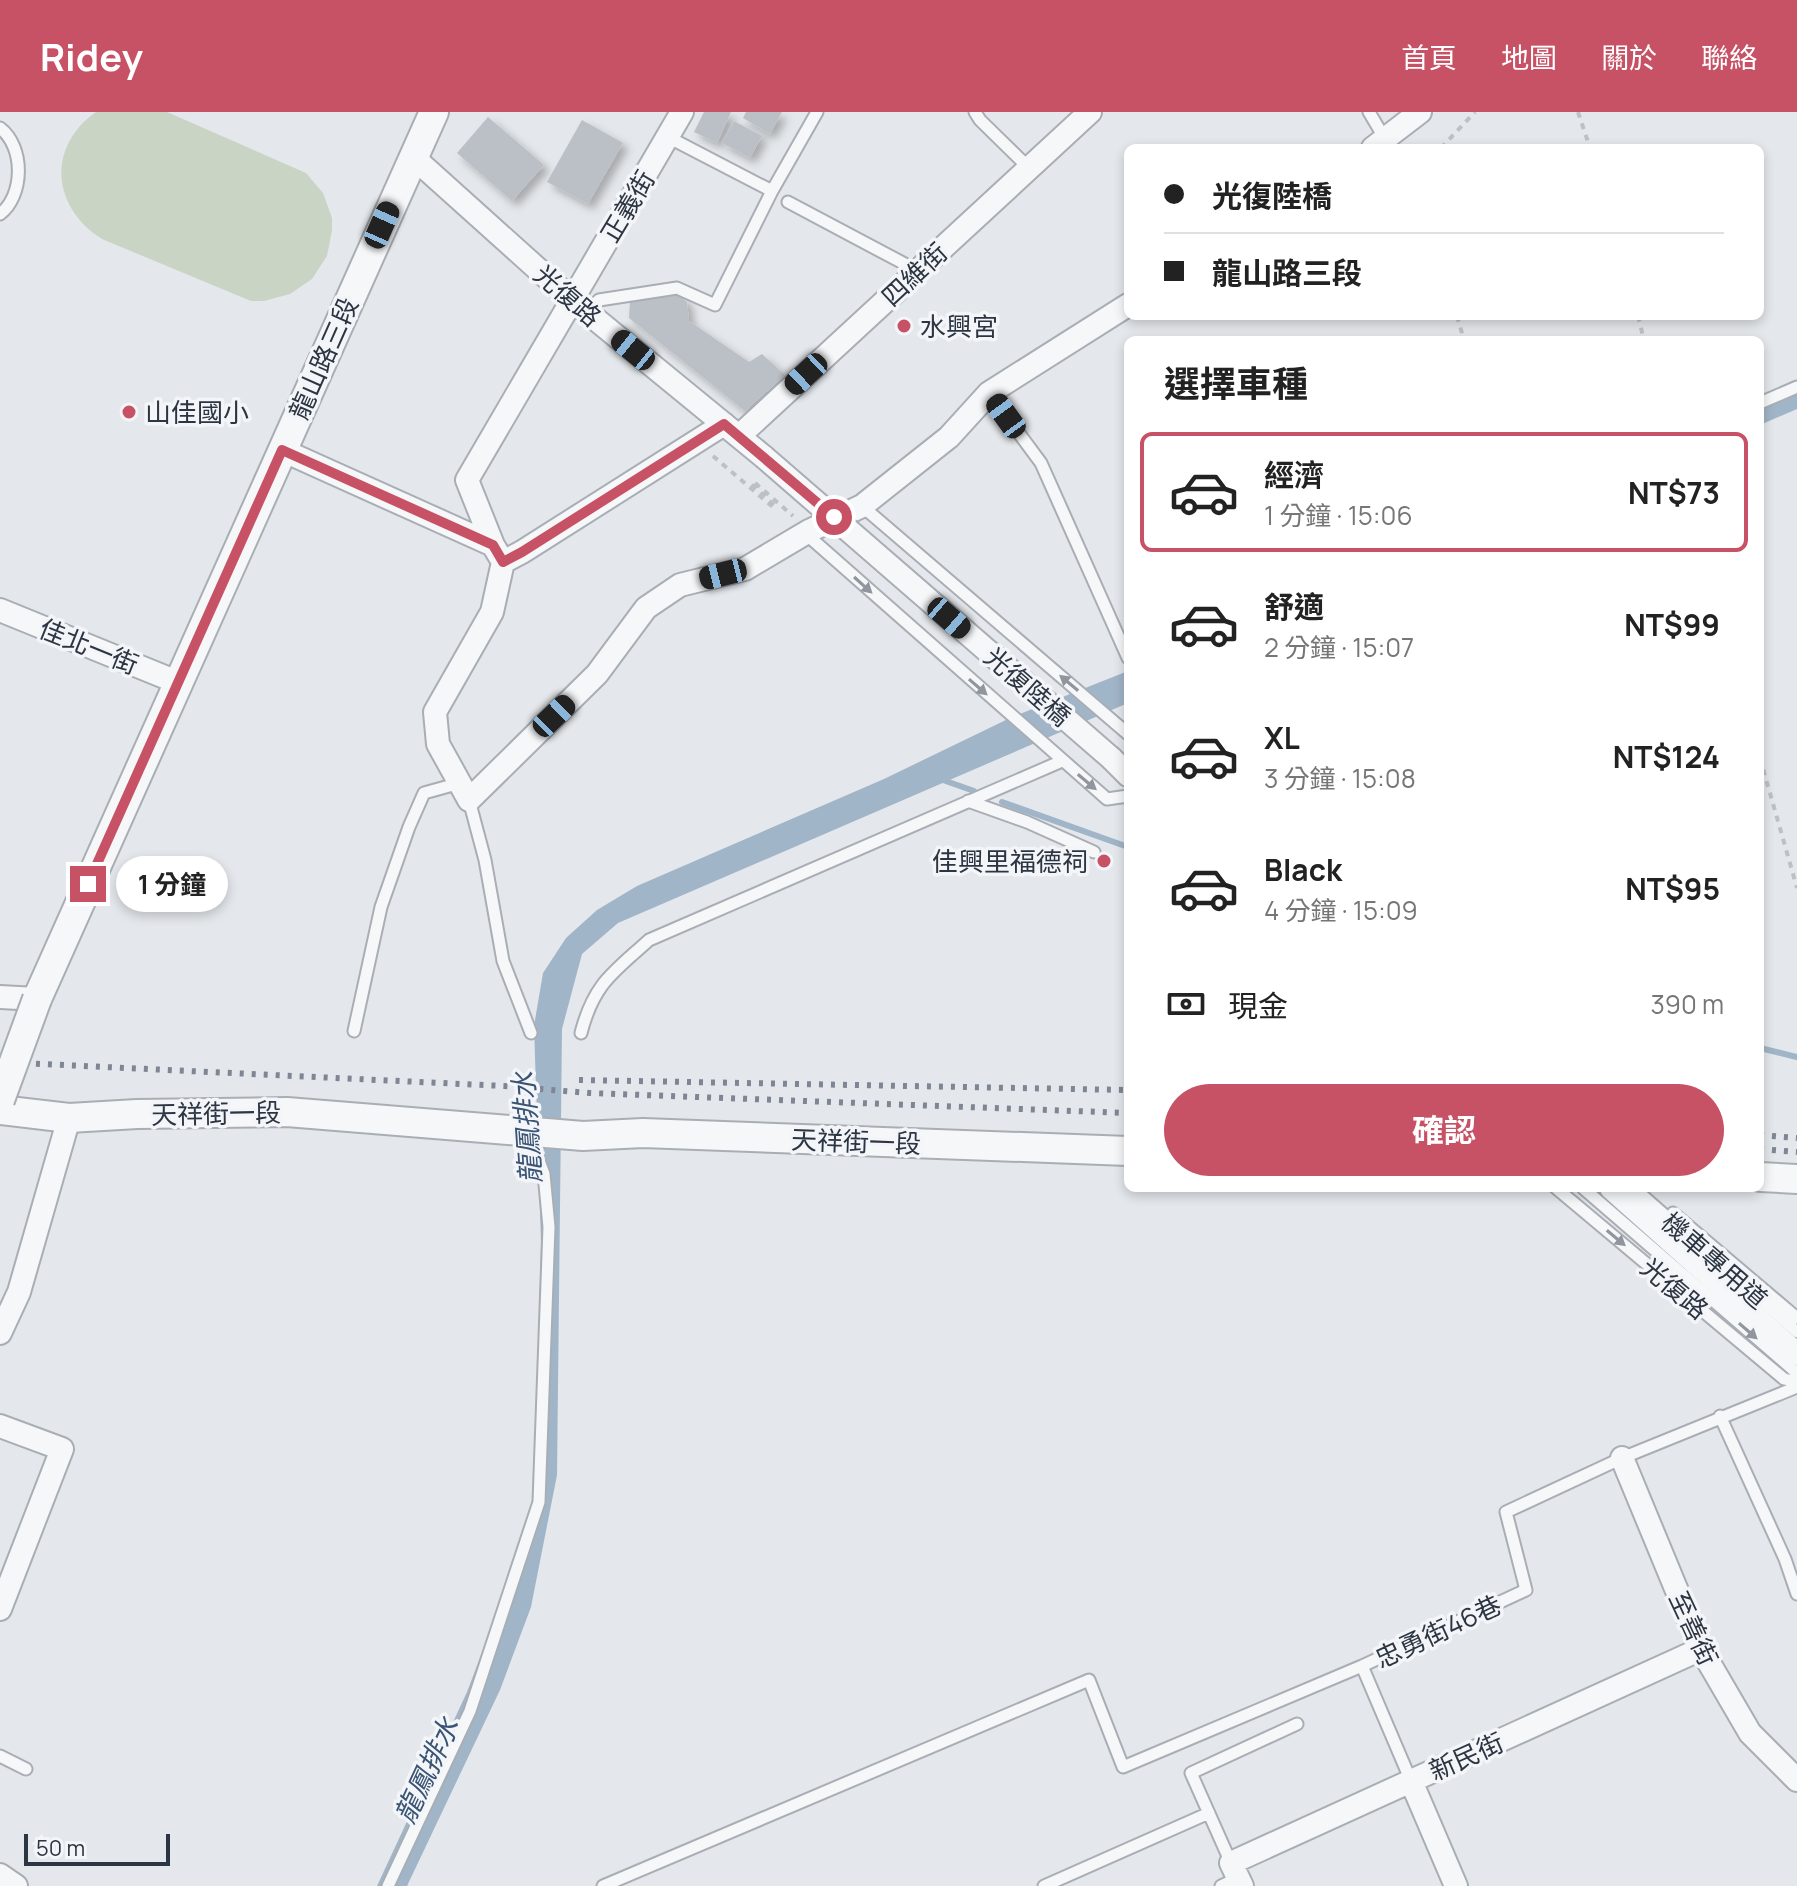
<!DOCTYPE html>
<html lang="zh-TW">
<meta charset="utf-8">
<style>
body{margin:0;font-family:Manrope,"Noto Sans TC",sans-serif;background:#f2f2f2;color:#222;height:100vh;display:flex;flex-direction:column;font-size:30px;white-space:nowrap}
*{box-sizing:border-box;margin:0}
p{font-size:26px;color:#767676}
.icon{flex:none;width:44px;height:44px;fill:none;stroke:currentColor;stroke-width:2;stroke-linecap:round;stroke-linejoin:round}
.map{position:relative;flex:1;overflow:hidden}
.details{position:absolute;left:1124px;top:224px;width:640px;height:856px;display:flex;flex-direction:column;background:#fff;border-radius:12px;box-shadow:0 4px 12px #0003}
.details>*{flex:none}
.hud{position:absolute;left:1124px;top:32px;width:640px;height:176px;border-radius:12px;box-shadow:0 4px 12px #0003;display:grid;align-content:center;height:176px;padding:0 40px;background:#fff}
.scale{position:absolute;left:24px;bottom:20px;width:146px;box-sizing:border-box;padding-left:8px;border:4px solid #2c3542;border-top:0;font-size:22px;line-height:28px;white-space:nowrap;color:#2c3542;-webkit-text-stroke:6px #f3f5f8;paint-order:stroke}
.end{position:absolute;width:36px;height:36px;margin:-18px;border:10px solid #c75265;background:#fff;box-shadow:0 0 0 4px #fff}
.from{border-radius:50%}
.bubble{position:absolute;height:56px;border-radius:28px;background:#fff;box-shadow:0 4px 12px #0003;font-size:26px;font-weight:700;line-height:56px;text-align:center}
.car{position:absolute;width:24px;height:48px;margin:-24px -12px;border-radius:10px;box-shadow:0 0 6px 2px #0007;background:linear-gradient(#222 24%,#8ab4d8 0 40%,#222 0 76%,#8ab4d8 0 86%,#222 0)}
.hud b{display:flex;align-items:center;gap:28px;height:76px;font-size:30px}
.hud b+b{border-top:2px solid #e0e0e0}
.hud i{width:20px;height:20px;background:#222}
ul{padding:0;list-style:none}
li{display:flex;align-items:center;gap:24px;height:120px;margin:0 16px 12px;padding:0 24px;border:4px solid transparent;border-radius:12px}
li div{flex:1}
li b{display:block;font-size:30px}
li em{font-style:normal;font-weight:700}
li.current{border-color:#c75265}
li>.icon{width:72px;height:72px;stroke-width:1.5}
h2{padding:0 40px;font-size:36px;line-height:96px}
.pay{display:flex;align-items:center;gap:20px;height:88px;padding:0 40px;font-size:30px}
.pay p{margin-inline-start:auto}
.cta{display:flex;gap:16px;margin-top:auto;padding:16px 40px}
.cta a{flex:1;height:92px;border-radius:48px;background:#c75265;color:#fff;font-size:32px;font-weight:700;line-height:92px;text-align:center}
header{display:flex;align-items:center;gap:48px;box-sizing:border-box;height:112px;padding:0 40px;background:#c75265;color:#fff}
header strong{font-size:38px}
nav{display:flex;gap:44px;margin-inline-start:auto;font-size:28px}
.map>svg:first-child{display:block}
.green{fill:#c9d4c5}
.water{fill:#a1b5c8}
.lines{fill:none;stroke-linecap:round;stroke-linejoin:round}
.stream{stroke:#a1b5c8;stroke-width:6}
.building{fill:#bbc0c7;filter:url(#shadow)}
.service-casing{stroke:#a9aeb5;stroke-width:15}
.minor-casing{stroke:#a9aeb5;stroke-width:26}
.tertiary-casing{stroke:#a9aeb5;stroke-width:32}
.path{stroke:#bdc1c6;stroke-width:4;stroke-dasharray:6 6;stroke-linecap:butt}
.service{stroke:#f6f7f9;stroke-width:11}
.minor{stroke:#f6f7f9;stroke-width:22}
.tertiary{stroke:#f6f7f9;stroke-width:28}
.rail{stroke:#7e8694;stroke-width:6;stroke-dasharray:4 8;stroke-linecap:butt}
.minor-bridge-casing{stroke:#a9aeb5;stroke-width:26;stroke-linecap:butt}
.tertiary-bridge-casing{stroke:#a9aeb5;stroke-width:32;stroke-linecap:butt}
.minor-bridge{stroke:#f6f7f9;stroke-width:22}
.tertiary-bridge{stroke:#f6f7f9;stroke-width:28}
.oneway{fill:#91969e}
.route{stroke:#c75265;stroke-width:10}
.poi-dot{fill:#c75265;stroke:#f3f5f8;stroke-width:3}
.labels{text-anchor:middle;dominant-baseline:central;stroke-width:7;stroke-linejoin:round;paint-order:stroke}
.street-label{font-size:26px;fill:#2c3542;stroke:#f3f5f8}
.poi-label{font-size:26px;fill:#2c3542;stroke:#f3f5f8;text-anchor:start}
.water-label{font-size:28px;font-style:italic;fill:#395474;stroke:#f3f5f8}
</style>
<header>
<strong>Ridey</strong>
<nav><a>首頁</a><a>地圖</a><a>關於</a><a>聯絡</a></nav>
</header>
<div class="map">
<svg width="1797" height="1774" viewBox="0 0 1797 1774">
<defs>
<filter id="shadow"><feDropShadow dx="5.5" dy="5.5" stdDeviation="4" flood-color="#0004"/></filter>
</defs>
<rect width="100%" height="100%" fill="#e4e7eb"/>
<path class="green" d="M96,0H167L306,61L323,81L332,106V118L327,144L312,167L290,182L264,189H251L102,127C52,96 46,35 96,0Z"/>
<path class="water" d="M1797,269V297L1760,313V286Z
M1128,559V591L618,811L582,842L562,917L557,1363L531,1495L500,1578L407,1774H377L467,1580L507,1475L535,1378L541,1130L534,914L543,861L566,826L597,798L637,774L884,667L1010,606Z"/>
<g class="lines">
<path class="stream" d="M943,668L974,679
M1002,690L1128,735
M1760,936L1797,945"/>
</g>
<path class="building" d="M704,0H731L717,31L694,20Z
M746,0H782L770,22L743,6Z
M488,5L544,53L512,89L457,41Z
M582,8L623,31L588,92L547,70Z
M734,9L762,24L750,46L722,31Z
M679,183L687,190L689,209L749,250L762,242L785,263L745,299L629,206L630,189Z"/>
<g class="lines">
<defs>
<path id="service" d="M975,0L980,8L1029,56
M1369,0L1385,27
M0,16C25,35 24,84 0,102
M668,25L772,79L817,0
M788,90L918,159
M587,200L599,188L677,176L715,193L772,79
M989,281L1041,351L1128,546
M1760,291L1797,275
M862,394L1128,622
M806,422L1107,687L1128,684
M469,688L485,748L503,849L531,921
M968,689L1027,710L1094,740
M354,919L381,795L409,715L424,681L460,671
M581,921C594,871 613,861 649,828L1062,649
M1556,1076L1784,1267L1797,1270
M1583,1076L1797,1261
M1634,1076L1797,1220
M1673,1101L1797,1206
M1720,1304L1785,1447L1797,1482
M0,1644L26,1657
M1411,1669L1362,1554L1526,1478L1506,1400L1622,1346L1797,1275
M1231,1751L1191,1661L1297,1612
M388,1774L470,1599L539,1390L549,1115L544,1062L529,1023
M603,1774L1089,1568L1123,1655L1362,1554
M1044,1774L1209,1701
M1221,1774L1238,1766"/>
<path id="minor" d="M1373,36L1420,0
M413,45L571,187L764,345
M739,324L1090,0
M282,338L493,433L503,450L492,500L435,600L438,632L469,688L597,562L646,496L680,473L745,457L809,419L862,394L949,325L989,281L1128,193
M493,433L467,368L682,0
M503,450L522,440L724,312
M0,498L177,570
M1111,646L1128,663
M0,885L37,887
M1611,1076L1797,1242
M0,1221L19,1180L69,1006
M0,1314L62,1337L0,1497
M1622,1346L1701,1537L1750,1621L1797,1668
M1411,1669L1456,1774
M0,1763L16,1774
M1242,1774L1231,1751L1701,1537"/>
<path id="tertiary" d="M37,887L434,0
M0,998L69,1006L137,1002L287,1000L583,1024L643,1021L1128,1039
M1760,1065L1797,1067"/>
</defs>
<use href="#service" class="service-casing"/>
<use href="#minor" class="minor-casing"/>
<use href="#tertiary" class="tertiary-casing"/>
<path class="path" d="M1578,0L1590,36
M1441,36L1475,0
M1457,204L1464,228
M1638,204L1644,228
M713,344L774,396L775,394L751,372L754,370L793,404
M1760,646L1797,776"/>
<use href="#service" class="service"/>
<use href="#minor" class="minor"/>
<use href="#tertiary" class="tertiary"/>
<path class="rail" d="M0,950L504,974L589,981L1128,1001
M579,968L1128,978
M1760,1023L1797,1026
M1760,1037L1797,1040"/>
<defs>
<path id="minor-bridge" d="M764,345L1111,646"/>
<path id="tertiary-bridge" d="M0,988L37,887"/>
</defs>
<use href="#minor-bridge" class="minor-bridge-casing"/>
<use href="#tertiary-bridge" class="tertiary-bridge-casing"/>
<use href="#minor-bridge" class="minor-bridge"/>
<use href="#tertiary-bridge" class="tertiary-bridge"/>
</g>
<defs><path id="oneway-solid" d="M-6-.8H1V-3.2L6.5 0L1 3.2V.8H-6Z" transform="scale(2)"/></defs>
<g class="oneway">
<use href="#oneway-solid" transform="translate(863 473) rotate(42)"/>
<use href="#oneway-solid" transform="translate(1069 571) rotate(-140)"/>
<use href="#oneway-solid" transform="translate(978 575) rotate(41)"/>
<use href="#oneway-solid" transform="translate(1087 670) rotate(40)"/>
<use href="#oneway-solid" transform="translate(1616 1126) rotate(40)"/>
<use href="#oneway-solid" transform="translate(1748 1219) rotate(41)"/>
</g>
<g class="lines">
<path class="route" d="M88,772L282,338L493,433L503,450L522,440L724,312L834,405"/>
</g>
<g class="poi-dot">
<circle cx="904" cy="214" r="8"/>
<circle cx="129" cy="300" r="8"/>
<circle cx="1104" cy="749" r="8"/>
</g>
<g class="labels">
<g class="street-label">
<text transform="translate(627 94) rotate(-59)">正義街</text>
<text transform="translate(914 162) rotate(-43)">四維街</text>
<text transform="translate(568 183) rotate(41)">光復路</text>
<text transform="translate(323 246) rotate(-66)">龍山路三段</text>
<text transform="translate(89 534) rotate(22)">佳北一街</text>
<text transform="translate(1028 574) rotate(41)">光復陸橋</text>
<text transform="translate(216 1001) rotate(-1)">天祥街一段</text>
<text transform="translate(856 1029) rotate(2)">天祥街一段</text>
<text transform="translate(1715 1148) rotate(41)">機車專用道</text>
<text transform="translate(1675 1176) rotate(40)">光復路</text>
<text transform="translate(1694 1516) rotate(65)">至善街</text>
<text transform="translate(1438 1519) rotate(-25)">忠勇街46巷</text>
<text transform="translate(1466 1644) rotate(-24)">新民街</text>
</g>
<g class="poi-label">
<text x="920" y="214">水興宮</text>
<text x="145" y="300">山佳國小</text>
<text x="1088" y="749" text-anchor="end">佳興里福德祠</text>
</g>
<g class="water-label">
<text transform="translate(526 1016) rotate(-94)">龍鳳排水</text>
<text transform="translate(426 1658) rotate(-65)">龍鳳排水</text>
</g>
</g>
</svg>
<div class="scale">50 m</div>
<i class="end from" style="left:834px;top:405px"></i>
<i class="end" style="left:88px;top:772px"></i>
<div class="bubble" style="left:116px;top:744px;width:112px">1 分鐘</div>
<i class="car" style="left:382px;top:113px;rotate:24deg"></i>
<i class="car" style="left:633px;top:238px;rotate:309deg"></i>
<i class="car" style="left:806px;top:262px;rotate:227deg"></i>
<i class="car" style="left:1006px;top:304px;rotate:324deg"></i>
<i class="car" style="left:723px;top:462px;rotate:256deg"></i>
<i class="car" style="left:949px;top:506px;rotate:131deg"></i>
<i class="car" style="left:554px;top:604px;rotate:46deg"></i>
<div class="hud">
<b><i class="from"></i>光復陸橋</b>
<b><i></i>龍山路三段</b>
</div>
<section class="details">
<h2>選擇車種</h2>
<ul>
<li class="current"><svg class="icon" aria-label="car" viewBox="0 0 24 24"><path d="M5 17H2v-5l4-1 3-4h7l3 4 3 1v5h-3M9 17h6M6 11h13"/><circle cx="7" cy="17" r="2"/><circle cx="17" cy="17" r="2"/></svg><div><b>經濟</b><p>1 分鐘 · 15:06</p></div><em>NT$73</em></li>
<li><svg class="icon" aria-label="car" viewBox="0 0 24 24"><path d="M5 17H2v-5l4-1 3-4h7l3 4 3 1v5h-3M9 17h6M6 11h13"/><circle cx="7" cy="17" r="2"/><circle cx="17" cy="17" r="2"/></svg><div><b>舒適</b><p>2 分鐘 · 15:07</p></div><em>NT$99</em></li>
<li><svg class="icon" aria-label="car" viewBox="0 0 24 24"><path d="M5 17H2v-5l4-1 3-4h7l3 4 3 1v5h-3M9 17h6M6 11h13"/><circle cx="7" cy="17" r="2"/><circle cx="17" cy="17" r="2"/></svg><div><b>XL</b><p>3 分鐘 · 15:08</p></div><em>NT$124</em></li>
<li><svg class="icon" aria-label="car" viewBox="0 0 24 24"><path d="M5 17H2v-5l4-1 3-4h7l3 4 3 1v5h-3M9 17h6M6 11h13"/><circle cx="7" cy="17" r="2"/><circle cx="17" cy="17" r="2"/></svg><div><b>Black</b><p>4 分鐘 · 15:09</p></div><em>NT$95</em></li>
</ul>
<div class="pay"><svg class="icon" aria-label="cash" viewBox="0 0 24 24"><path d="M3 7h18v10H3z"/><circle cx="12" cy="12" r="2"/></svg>現金<p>390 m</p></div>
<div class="cta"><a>確認</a></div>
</section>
</div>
